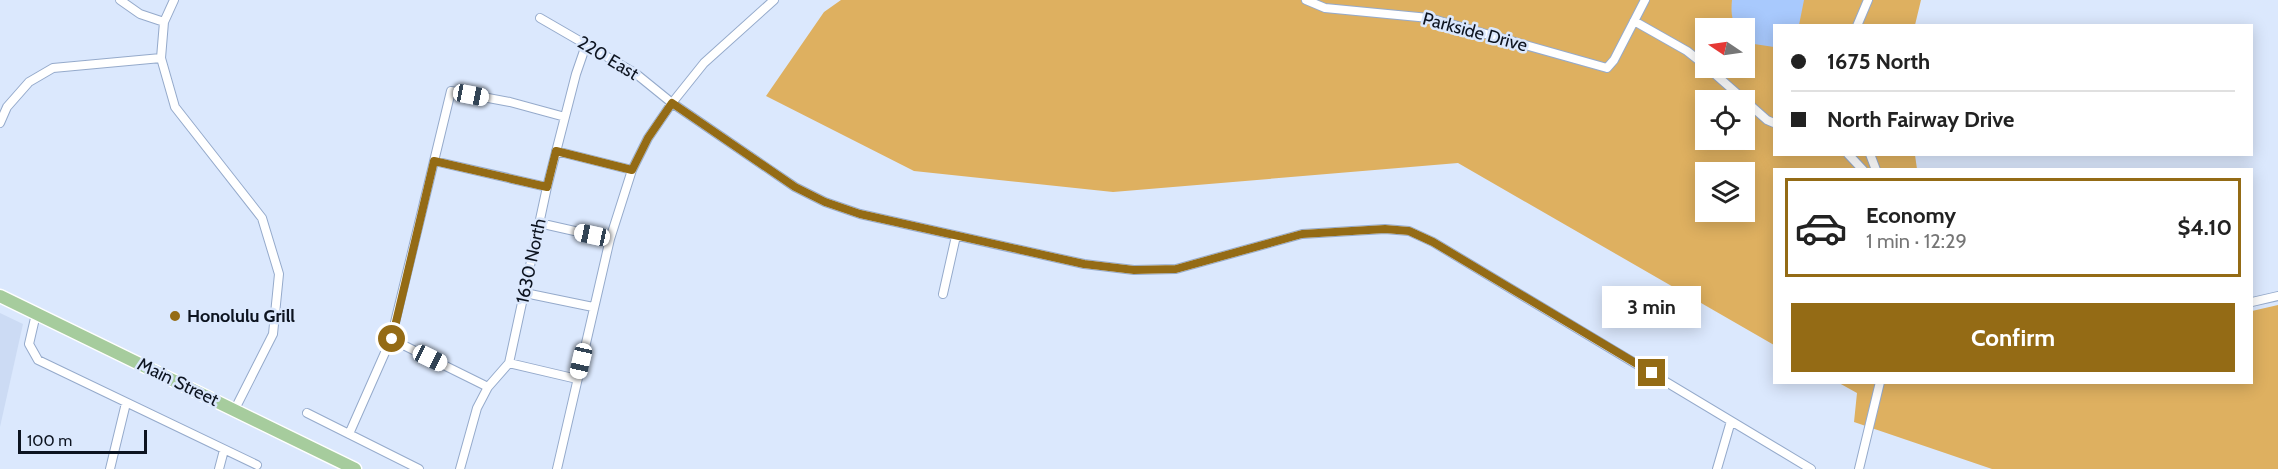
<!DOCTYPE html>
<meta charset="utf-8">
<style>
body{margin:0;font-family:Cabin,sans-serif;background:#f6f6f6;color:#222;height:100vh;display:flex;flex-direction:column;font-size:22px;white-space:nowrap}
*{box-sizing:border-box;margin:0}
p{font-size:20px;color:#767676}
.icon{flex:none;width:33px;height:33px;fill:none;stroke:currentColor;stroke-width:2;stroke-linecap:round;stroke-linejoin:round}
.map{position:relative;flex:1;overflow:hidden}
.side{position:absolute;left:1773px;top:168px;width:480px;height:216px;display:flex;flex-direction:column;background:#fff;border-radius:0px;box-shadow:0 3px 15px #0003}
.side>*{flex:none}
.hud{position:absolute;left:1773px;top:24px;width:480px;height:132px;border-radius:0px;box-shadow:0 3px 15px #0003;display:grid;align-content:center;height:132px;padding:0 18px;background:#fff}
.needle{width:39px;rotate:283deg}
.fabs{position:absolute;left:1695px;top:18px;display:grid;gap:12px}
.fabs a{display:grid;place-items:center;width:60px;height:60px;border-radius:0px;background:#fff;box-shadow:0 3px 15px #0003;font-size:30px}
.scale{position:absolute;left:18px;bottom:15px;width:129px;box-sizing:border-box;padding-left:6px;border:3px solid #0d1420;border-top:0;font-size:16px;line-height:21px;white-space:nowrap;color:#0d1420;-webkit-text-stroke:4px #dbe8fd;paint-order:stroke}
.end{position:absolute;width:27px;height:27px;margin:-14px;border:8px solid #946b15;background:#fff;box-shadow:0 0 0 3px #fff}
.from{border-radius:50%}
.bubble{position:absolute;height:42px;border-radius:0px;background:#fff;box-shadow:0 3px 15px #0003;font-size:20px;font-weight:700;line-height:42px;text-align:center}
.car{position:absolute;width:18px;height:36px;margin:-18px -9px;border-radius:8px;box-shadow:0 0 4px 2px #0007;background:linear-gradient(#fff 24%,#345 0 40%,#fff 0 76%,#345 0 86%,#fff 0)}
.hud b{display:flex;align-items:center;gap:21px;height:57px;font-size:22px}
.hud b+b{border-top:2px solid #e0e0e0}
.hud i{width:15px;height:15px;background:#222}
ul{padding:10px 0 0;list-style:none}
li{display:flex;align-items:center;gap:18px;height:99px;margin:0 12px 9px;padding:0 6px;border:3px solid #e0e0e0;border-radius:0px}
li div{flex:1}
li b{display:block;font-size:22px}
li em{font-style:normal;font-weight:700}
li.on{border-color:#946b15}
li>.icon{width:54px;height:54px;stroke-width:1.5}
.cta{display:flex;gap:12px;margin-top:auto;padding:12px 18px}
.cta a{flex:1;height:69px;border-radius:0px;background:#946b15;color:#fff;font-size:24px;font-weight:700;line-height:69px;text-align:center}
.map>svg:first-child{display:block}
.built{fill:#ccdbf4}
.green{fill:#deb060;fill-rule:evenodd}
.water{fill:#a8c9fd}
.lines{fill:none;stroke-linecap:round;stroke-linejoin:round}
.minor-casing{stroke:#95aacb;stroke-width:10}
.primary-casing{stroke:#fff;stroke-width:15}
.minor{stroke:#fff;stroke-width:8}
.primary{stroke:#a6cc9d;stroke-width:12}
.route{stroke:#946b15;stroke-width:8}
.poi-dot{fill:#946b15;stroke:#dbe8fd;stroke-width:2}
.labels{text-anchor:middle;dominant-baseline:central;stroke-width:5;stroke-linejoin:round;paint-order:stroke}
.street-label{font-size:18px;fill:#0d1420;stroke:#dbe8fd}
.poi-label{font-size:18px;font-weight:bold;fill:#0d1420;stroke:#dbe8fd;text-anchor:start}
</style>
<div class="map">
<svg width="2278" height="469" viewBox="0 0 2278 469">
<rect width="100%" height="100%" fill="#dbe8fd"/>
<path class="built" d="M0,313L23,324L0,427Z"/>
<path class="green" d="M841,0H1921L1915,25L1774,26V154L1915,155L1917,169L1774,170V345L1458,163L1113,192L914,171L766,96L824,12ZM1706,28H1744V68H1706ZM1706,100H1744V140H1706ZM1706,172H1744V212H1706Z
M2278,305V469H1992L1854,422L1857,393L1839,383L2252,382V311Z"/>
<path class="water" d="M1732,0H1804L1799,25L1774,26V47L1754,44L1745,38L1744,28H1737C1731,19 1731,10 1732,0Z"/>
<g class="lines">
<defs>
<path id="minor" d="M120,0L140,14L164,22
M174,0L164,22L161,58L175,107L262,218L279,274L273,334L235,409
M1306,0L1325,8L1429,18L1607,68L1614,60L1645,0
M540,18L635,73L672,103L795,187L825,202L860,214L1084,264L1134,270L1176,269L1302,234L1385,229L1409,231L1433,242L1811,469
M1634,21L1687,51L1706,66
M1857,26L1868,0
M1708,68L1767,120L1774,123
M0,123L7,107L29,82L53,68L161,58
M556,151L632,170
M1848,154L1863,170
M1870,154L1876,170
M434,161L547,187
M539,223L610,239
M525,293L593,307
M943,294L956,236
M2252,302L2278,296
M36,314L29,344L38,360L257,465
M391,339L488,387
M509,363L577,379
M307,413L419,469
M349,434L391,339L451,91L510,102L565,117
M110,469L126,403
M219,469L224,450
M460,469L477,408L488,387L509,363L547,187L576,74L586,45
M557,469L610,239L632,170L648,138L672,103L704,63L774,0
M1717,469L1731,421
M1859,469L1880,382"/>
<path id="primary" d="M0,296L355,469"/>
</defs>
<use href="#minor" class="minor-casing"/>
<use href="#primary" class="primary-casing"/>
<use href="#minor" class="minor"/>
<use href="#primary" class="primary"/>
</g>
<g class="lines">
<path class="route" d="M392,339L434,161L547,187L556,151L632,170L648,138L672,103L795,187L825,202L860,214L1084,264L1134,270L1176,269L1302,234L1385,229L1409,231L1433,242L1652,373"/>
</g>
<circle class="poi-dot" cx="175" cy="316" r="6"/>
<g class="labels">
<g class="street-label">
<text transform="translate(1475 32) rotate(15)">Parkside Drive</text>
<text transform="translate(608 58) rotate(31)">220 East</text>
<text transform="translate(531 261) rotate(-78)">1630 North</text>
<text transform="translate(178 382) rotate(26)">Main Street</text>
</g>
<g class="poi-label">
<text x="187" y="316">Honolulu Grill</text>
</g>
</g>
</svg>
<div class="fabs">
<a><svg class="needle" viewBox="-14 -14 28 28"><path d="M0-13l5 13h-10z" fill="#e53935"/><path d="M0 13l5-13h-10z" fill="#767676"/></svg></a>
<a><svg class="icon" aria-label="locate" viewBox="0 0 24 24"><circle cx="12" cy="12" r="6"/><path d="M12 2v4M12 18v4M2 12h4M18 12h4"/></svg></a>
<a><svg class="icon" aria-label="layers" viewBox="0 0 24 24"><path d="M12 4l9 5-9 5-9-5zM3 14l9 5 9-5"/></svg></a>
</div>
<div class="scale">100 m</div>
<i class="end from" style="left:392px;top:339px"></i>
<i class="end" style="left:1652px;top:373px"></i>
<div class="bubble" style="left:1602px;top:286px;width:99px">3 min</div>
<i class="car" style="left:471px;top:95px;rotate:101deg"></i>
<i class="car" style="left:592px;top:235px;rotate:282deg"></i>
<i class="car" style="left:430px;top:358px;rotate:116deg"></i>
<i class="car" style="left:581px;top:361px;rotate:193deg"></i>
<div class="hud">
<b><i class="from"></i>1675 North</b>
<b><i></i>North Fairway Drive</b>
</div>
<section class="side">
<ul>
<li class="on"><svg class="icon" aria-label="car" viewBox="0 0 24 24"><path d="M5 17H2v-5l4-1 3-4h7l3 4 3 1v5h-3M9 17h6M6 11h13"/><circle cx="7" cy="17" r="2"/><circle cx="17" cy="17" r="2"/></svg><div><b>Economy</b><p>1 min · 12:29</p></div><em>$4.10</em></li>
</ul>
<div class="cta"><a>Confirm</a></div>
</section>
</div>
